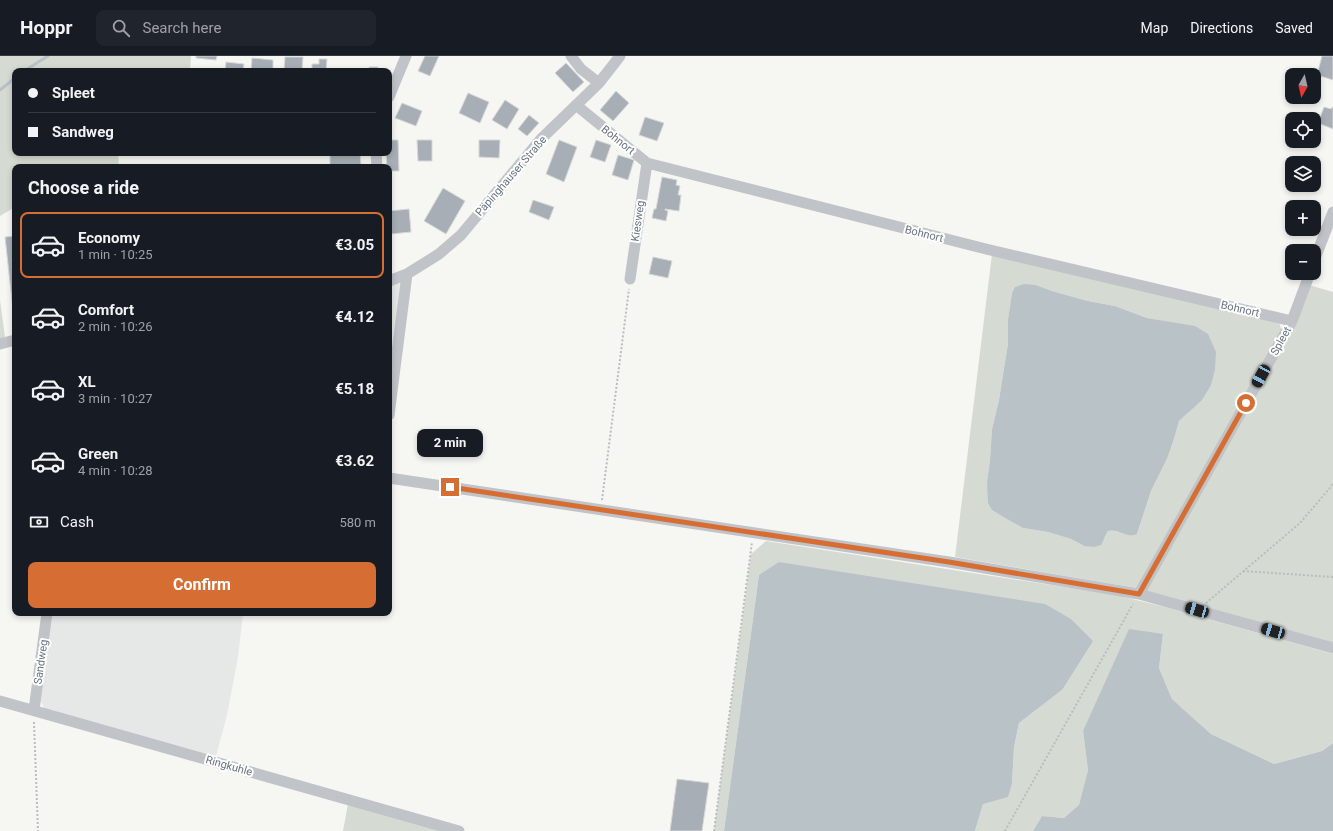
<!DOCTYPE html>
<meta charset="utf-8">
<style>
body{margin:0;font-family:Roboto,sans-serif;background:#20242c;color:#f1f3f6;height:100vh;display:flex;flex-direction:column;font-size:15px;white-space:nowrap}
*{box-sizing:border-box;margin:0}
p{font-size:13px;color:#9ea1a6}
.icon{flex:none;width:22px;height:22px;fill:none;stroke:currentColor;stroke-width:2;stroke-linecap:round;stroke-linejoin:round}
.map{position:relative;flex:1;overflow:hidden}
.details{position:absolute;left:12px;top:108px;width:380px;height:452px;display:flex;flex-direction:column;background:#171b24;border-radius:8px;box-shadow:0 2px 6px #0003}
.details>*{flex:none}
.guide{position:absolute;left:12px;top:12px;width:380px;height:88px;border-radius:8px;box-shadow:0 2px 6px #0003;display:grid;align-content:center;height:88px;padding:0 16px;background:#171b24}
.needle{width:26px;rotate:188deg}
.controls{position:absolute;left:1285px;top:12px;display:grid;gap:8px}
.controls a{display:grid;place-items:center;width:36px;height:36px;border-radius:8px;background:#171b24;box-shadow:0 2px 6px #0003;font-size:20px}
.end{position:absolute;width:18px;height:18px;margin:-9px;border:5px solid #d66e33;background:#fff;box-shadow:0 0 0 2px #fff}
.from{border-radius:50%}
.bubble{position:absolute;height:28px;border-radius:8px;background:#171b24;box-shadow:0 2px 6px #0003;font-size:13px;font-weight:700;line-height:28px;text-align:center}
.car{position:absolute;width:12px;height:24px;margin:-12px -6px;border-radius:5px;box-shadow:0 0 3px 1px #0007;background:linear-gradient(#222 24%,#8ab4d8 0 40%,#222 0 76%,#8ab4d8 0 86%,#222 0)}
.guide b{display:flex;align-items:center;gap:14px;height:38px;font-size:15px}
.guide b+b{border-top:1px solid #363941}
.guide i{width:10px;height:10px;background:#f1f3f6}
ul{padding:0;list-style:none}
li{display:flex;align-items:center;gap:12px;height:66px;margin:0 8px 6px;padding:0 8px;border:2px solid transparent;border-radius:8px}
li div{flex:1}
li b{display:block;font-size:15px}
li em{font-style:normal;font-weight:700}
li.current{border-color:#d66e33}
li>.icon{width:36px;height:36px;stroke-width:1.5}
h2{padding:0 16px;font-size:18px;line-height:48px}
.pay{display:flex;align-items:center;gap:10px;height:44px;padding:0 16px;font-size:15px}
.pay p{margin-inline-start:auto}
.action{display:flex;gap:8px;margin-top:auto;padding:8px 16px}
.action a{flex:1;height:46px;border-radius:8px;background:#d66e33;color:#fff;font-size:16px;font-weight:700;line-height:46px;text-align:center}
header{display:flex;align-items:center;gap:24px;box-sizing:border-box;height:56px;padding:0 20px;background:#171b24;border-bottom:1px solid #363941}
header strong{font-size:19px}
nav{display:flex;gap:22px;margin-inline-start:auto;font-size:14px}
.search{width:280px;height:36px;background:#20242c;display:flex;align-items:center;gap:10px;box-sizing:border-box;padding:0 14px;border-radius:8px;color:#9ea1a6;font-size:15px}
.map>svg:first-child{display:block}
.built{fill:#e6e8e7}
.green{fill:#d5dbd3;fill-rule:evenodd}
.water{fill:#b9c2c7}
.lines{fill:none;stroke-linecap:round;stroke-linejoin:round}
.stream{stroke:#b9c2c7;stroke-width:3}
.building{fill:#a8aeb5;stroke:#d7d8d6}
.path{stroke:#babcbf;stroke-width:2;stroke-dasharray:2 2;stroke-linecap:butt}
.minor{stroke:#c0c3c7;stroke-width:11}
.route{stroke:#d66e33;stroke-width:5}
.labels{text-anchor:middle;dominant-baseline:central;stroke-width:4;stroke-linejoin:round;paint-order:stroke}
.street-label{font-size:11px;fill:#677382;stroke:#fff}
</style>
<header>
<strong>Hoppr</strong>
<div class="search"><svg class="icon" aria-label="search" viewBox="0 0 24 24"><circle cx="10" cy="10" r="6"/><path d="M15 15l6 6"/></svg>Search here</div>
<nav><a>Map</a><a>Directions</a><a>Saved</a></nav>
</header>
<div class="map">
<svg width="1333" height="775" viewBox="0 0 1333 775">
<rect width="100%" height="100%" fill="#f6f6f3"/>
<path class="built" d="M398,226L400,228L389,329V229Z
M52,557H243L238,601L227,659L216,700L45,653L40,644Z"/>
<path class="green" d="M0,0H191L190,15H15V97H118L119,111H15V151L0,160Z
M992,198L1279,266L1282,275L1137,532L955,501ZM1036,229L1052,235L1088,245L1115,250L1147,262L1168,266L1189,356L1179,365L1174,383L1167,403L1151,435L1137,478C1124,481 1117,472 1108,475L1105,482L1084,490L1071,483L1048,476L1023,472L992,454L987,426L990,404L992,373L999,344L1004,312L1008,288V263L1012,237Z
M1309,229L1333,236V587L1146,535Z
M0,244L5,281L0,283Z
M766,485L1116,539L1169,552L1333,598V687L1322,695L1274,708L1211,678L1172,643L1159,612L1163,578L1083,675L1088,714L1079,750L1064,762L1042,760L1033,775H975L983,748L1012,727L1014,691L1019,667L1062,634L759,519L724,775H714L751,498Z
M348,748L442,775H343Z"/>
<path class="water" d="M1024,228L1036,229L1052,235L1088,245L1115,250L1147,262L1195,270L1208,278L1216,296L1215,313L1211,329L1202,344L1179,365L1174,383L1167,403L1151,435L1137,478C1127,483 1118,472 1108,475L1101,489L1094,491L1084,490L1071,483L1048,476L1023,472L1000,459L992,454L988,447L987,426L990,404L992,373L999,344L1004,312L1008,288V263L1012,237L1015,231Z
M779,506L1045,548L1071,563L1093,585L1062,634L1019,667L1014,691L1012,727L1008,741L983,748L975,775H724L759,519Z
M1129,573L1163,578L1159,612L1172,643L1211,678L1274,708L1322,695L1333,687V775H1033L1042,760L1064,762L1079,749L1088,714L1083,675Z"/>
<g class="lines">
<path class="stream" d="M24,15L48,0
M0,34L15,22"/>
</g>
<path class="building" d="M196,0H217L216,4L196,2Z
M425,0H439L430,20L418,15Z
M1322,0H1333V24L1317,19Z
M285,1H303L302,15H284Z
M252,2L273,4V15H251Z
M319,3H327L326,15H312V8H319Z
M226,6L244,8L243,15H225Z
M566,7L584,26L573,36L555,17Z
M369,11H378V15H355V14H369Z
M616,35L629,47L613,65L600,54Z
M468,37L489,46L480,67L459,57Z
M505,44L519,53L507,73L492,64Z
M402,47L422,55L416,70L395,62Z
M1324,51L1331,53L1332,51L1333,52V73L1318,67Z
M529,59L539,67L527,80L518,73Z
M645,61L664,67L657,85L639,79Z
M389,84H398L399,115H389V111H387L386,97H389Z
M417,84H432V105H418Z
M479,84H500L499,102L479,101Z
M559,84L577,91L564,126L546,118Z
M596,84L611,89L605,106L590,101Z
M330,97H360L361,110L330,111Z
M618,99L634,104L628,124L612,119Z
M662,121L677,124L676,129L680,130L678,139H681L679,155L665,153V154L668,155L666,165L652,162L654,153H656Z
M443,132L465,145L446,178L424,165Z
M533,144L554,151L549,164L529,156Z
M409,153L411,176L391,178L389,155Z
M15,180V263H14L5,181Z
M653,201L672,205L668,222L649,218Z
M677,723L709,727L702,775H670Z"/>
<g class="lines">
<path class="path" d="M602,444L629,233
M1243,515L1333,521
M1206,547L1300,467L1329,433L1333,427
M34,666L38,775
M714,775L752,486
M1005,775L1133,548"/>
<path class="minor" d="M571,0L581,13L599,27
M389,41L406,0
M576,49L647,107L986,193L1292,265
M376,97L377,111
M1314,205L1333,156
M630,223L647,107
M389,225L407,218L439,198L461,179L541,83L599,27L620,0
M0,288L15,284
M389,359L407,218
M389,422L949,506L1139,538L1333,592
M1139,538L1292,265L1310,217
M0,645L459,775
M34,654L47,557"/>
</g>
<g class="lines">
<path class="route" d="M450,431L949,506L1139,538L1246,347"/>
</g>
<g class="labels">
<g class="street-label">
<text transform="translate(618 84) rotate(39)">Bohnort</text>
<text transform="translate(511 120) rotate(-49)">Päpinghauser Straße</text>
<text transform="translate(638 165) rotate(-82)">Kiesweg</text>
<text transform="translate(924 178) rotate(14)">Bohnort</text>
<text transform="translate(1240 253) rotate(13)">Bohnort</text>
<text transform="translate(1281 285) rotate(-61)">Spleet</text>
<text transform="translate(41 606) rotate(-82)">Sandweg</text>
<text transform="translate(229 710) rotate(16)">Ringkuhle</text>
</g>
</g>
</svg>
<div class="controls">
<a><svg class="needle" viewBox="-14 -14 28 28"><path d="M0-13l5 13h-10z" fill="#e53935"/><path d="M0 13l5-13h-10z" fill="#9ea1a6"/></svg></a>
<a><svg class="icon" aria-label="locate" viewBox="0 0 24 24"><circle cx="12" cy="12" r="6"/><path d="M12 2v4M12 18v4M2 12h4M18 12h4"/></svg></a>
<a><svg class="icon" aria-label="layers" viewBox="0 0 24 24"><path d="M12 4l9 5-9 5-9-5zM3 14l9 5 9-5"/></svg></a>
<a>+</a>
<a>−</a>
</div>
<i class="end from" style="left:1246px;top:347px"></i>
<i class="end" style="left:450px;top:431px"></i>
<div class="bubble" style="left:417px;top:373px;width:66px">2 min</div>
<i class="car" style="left:1261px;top:320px;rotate:209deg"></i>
<i class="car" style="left:1197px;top:554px;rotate:286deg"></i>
<i class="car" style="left:1273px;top:575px;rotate:286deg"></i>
<div class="guide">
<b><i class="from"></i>Spleet</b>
<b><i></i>Sandweg</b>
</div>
<section class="details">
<h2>Choose a ride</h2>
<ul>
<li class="current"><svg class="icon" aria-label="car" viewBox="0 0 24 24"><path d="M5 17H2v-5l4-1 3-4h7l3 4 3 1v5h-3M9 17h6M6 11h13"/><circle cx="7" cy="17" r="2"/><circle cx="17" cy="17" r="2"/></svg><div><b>Economy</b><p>1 min · 10:25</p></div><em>€3.05</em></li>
<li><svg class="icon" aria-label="car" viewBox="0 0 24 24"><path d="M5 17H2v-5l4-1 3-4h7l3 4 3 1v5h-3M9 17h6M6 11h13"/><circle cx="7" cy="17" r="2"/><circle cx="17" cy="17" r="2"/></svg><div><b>Comfort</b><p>2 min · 10:26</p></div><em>€4.12</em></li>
<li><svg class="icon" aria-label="car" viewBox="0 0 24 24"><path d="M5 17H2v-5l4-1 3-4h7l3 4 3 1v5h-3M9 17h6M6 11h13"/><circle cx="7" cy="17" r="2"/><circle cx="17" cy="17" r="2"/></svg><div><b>XL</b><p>3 min · 10:27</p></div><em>€5.18</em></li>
<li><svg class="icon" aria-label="car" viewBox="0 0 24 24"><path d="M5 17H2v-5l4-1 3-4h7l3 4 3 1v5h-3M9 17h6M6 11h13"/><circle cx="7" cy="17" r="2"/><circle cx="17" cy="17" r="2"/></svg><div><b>Green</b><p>4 min · 10:28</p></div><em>€3.62</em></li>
</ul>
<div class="pay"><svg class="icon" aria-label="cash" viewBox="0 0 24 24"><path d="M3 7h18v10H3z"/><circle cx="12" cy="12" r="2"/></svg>Cash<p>580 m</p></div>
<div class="action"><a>Confirm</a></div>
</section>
</div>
